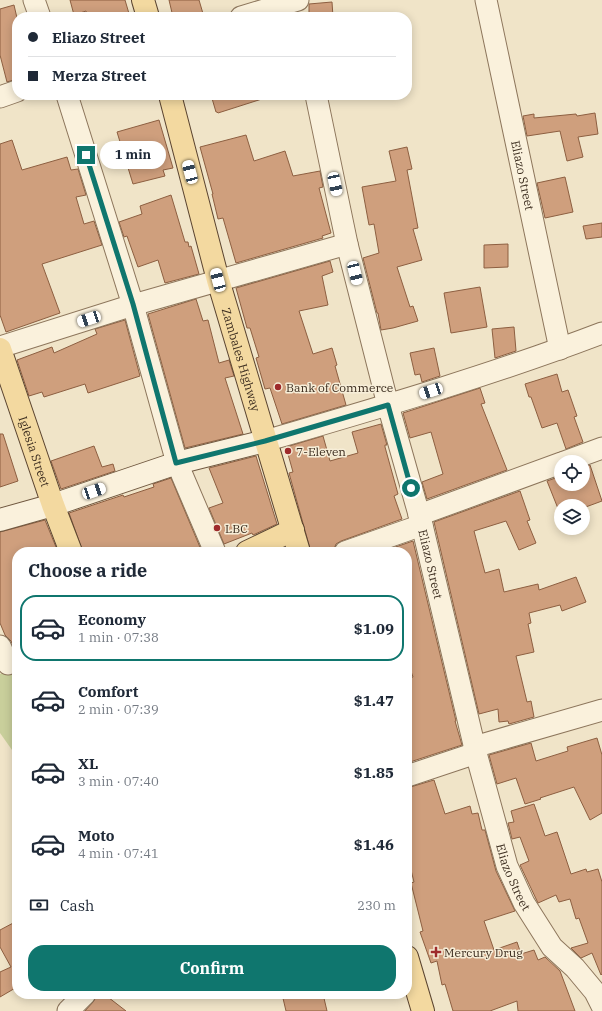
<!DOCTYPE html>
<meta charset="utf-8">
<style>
body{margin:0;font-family:"IBM Plex Serif",serif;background:#f6f6f7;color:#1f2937;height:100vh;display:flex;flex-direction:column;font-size:15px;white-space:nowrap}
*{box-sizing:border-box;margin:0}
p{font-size:13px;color:#747a83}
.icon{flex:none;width:22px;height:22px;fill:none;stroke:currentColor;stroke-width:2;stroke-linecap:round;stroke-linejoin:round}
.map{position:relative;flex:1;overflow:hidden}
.panel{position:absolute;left:12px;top:547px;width:400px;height:452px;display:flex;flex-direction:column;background:#fff;border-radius:16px;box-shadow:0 2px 10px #0003}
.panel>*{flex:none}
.top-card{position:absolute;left:12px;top:12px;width:400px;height:88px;border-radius:16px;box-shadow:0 2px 10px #0003;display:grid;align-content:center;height:88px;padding:0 16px;background:#fff}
.buttons{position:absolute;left:554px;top:455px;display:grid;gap:8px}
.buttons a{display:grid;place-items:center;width:36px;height:36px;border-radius:50%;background:#fff;box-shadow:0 2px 10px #0003;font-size:20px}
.end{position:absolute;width:18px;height:18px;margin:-9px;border:5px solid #0f766e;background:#fff;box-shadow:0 0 0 2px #fff}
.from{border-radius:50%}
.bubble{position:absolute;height:28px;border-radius:14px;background:#fff;box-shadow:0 2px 10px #0003;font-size:13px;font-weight:700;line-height:28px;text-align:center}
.car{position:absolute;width:12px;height:24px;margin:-12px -6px;border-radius:5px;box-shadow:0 0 3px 1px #0007;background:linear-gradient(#fff 24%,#345 0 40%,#fff 0 76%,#345 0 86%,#fff 0)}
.top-card b{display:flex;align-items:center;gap:14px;height:38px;font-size:15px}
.top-card b+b{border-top:1px solid #e0e1e3}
.top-card i{width:10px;height:10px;background:#1f2937}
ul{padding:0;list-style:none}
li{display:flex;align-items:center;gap:12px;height:66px;margin:0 8px 6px;padding:0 8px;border:2px solid transparent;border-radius:16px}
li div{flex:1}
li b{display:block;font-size:15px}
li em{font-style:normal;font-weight:700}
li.active{border-color:#0f766e}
li>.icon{width:36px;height:36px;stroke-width:1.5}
h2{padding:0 16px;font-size:18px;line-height:48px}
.pay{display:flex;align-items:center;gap:10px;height:44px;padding:0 16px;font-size:15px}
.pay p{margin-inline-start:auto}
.primary-button{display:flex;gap:8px;margin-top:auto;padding:8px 16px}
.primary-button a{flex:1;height:46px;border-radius:16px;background:#0f766e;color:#fff;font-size:16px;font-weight:700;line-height:46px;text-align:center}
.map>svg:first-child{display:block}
.green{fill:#c9cf9b}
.building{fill:#cf9f7d;stroke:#8d5f41}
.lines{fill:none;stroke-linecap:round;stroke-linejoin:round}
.street-casing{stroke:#8d765c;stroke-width:23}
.secondary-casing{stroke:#6f573f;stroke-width:24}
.primary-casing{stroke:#5b4430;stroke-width:24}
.street{stroke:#faf1dc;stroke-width:21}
.secondary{stroke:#faf1dc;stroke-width:22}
.primary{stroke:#f3d9a0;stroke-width:22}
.route{stroke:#0f766e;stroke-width:5}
.poi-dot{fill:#9e2a2b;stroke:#f7eed8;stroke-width:1.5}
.labels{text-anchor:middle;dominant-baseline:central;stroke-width:3;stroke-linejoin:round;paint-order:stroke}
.street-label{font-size:12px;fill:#3d2e20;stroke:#f7eed8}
.poi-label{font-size:12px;fill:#3d2e20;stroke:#f7eed8;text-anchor:start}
</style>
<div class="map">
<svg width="602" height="1011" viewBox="0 0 602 1011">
<rect width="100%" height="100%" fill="#f0e4c8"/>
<path class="green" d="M17,666V757L0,733V674Z"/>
<path class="building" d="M70,0H125L130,17H88L86,11L74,15Z
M169,0H199L204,17H173Z
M332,2L333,17H309V4Z
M14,5L17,18V79L7,82L0,55V9Z
M211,95H264L265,98L218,113L217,112H216Z
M595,113L598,134L578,137L583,157L567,161L560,131L527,136L523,116L534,114V118L576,114L577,116Z
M159,120L173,168L163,170L165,176L133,184L117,132Z
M246,135L254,161L285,151L293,176L320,171L323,187L319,188L331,233L322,236L323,238L236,263L223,218L218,219L212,194H213L200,147Z
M12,140L22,170L67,157L71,170L78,169L86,195L76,197L84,224L94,221L102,245L42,264L60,313L6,332L0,315V144Z
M407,147L412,169L407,170L418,228L413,229L422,260L397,267L410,307L413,306L418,321L393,328L381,330L378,313H377L363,258L379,253L374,224L369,225L362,187L396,181L389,151Z
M565,177L573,212L545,218L537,183Z
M171,195L185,242H188L189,247L191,246L199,274L165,283L158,260L138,267L127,236L124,237L119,222L142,214L140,206Z
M602,223V237L586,239L583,226Z
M508,244V267L484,268V245Z
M330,261L333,272L322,276L328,305L299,311L313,354L332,348L337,365L335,366L346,405L282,424L270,388L265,389L256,358L259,357L250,328H247L236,288Z
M480,287L487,327L451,333L444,293Z
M196,299L203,321L208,320L219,363L229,360L234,376L225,378L243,434L185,448L148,314Z
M125,320L140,376L88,393L85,384L44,397L42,392L29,396L17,360L52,347L54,353L97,334L95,329Z
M514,327L516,351L495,358L492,329Z
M434,348L440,376L422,382L420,374L415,375L410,353Z
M557,374L562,392L568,390L577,416L574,417L583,442L566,449L557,423L542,428L531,397H529L525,384Z
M480,388L485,403L481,404L507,470L427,499L422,482L443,474L431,432L410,438L403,413Z
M381,424L387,445H385V447L398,494L394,496L402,519L341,541L336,544L334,549L322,552H311L289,473L293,472L286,447L323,436L330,461L358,453L352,432Z
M0,434H3L18,481L0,487Z
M94,446L102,467L113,464L115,471L61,489L51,461Z
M256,456L277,524L253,535L252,533L224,544L209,508L223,503L209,468Z
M590,465L602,501L583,508V506H561V516L547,481L561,476V484H583V468Z
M171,478L202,552H83L69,513L123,495L124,497L154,487L153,484Z
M520,491L530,520L527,521L536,543L519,550L506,521L474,531L485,573L499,569L504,592L538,584L539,590L576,577L586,602L562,611L560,605L529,613L531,623L528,624L534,652L516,656L527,702L531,701L534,717L509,724L508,721L499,722L498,709L479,714L434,522Z
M45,520L58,552H17V655L11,641L5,635L0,623V532Z
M413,541L456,721H455L462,745L407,763V679L413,677L407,660V552H381Z
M597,738L602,755V813L590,820L574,787L540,798L541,799L525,804L516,778L497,784L489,755L531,743L536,761L568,751L567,747Z
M434,780L445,814L470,806L472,814L478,813L482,830H485L496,871L515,911L484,921L494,950L517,942L521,954L534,950L538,960L545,957L560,971L575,1011H518L517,1001L490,1011H453L445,984L442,985L437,961L431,963L420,932L423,931L411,883L414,882L407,854V788Z
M534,804L545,836L557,832L571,874L586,869L587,872L598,869L602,882V974L601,975L592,953L581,958L571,948L588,943L579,918L576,919L570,899L559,902L556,895L538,903L520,865L529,861L520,837L512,839L508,823L514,822L511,811Z
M17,921V987L0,997V972L11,967L0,947V930Z
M98,994H104L126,1011H85L93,1002Z
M282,994H323L327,1011H286Z"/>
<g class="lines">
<defs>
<g id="street">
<path d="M34,0L40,17"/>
<path id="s1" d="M486,0L560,349"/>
<path d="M241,17L298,0"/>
<path d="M67,95L133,305L177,463L215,552"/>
<path id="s2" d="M316,95L347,244L388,405L422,525L476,753L507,866L524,903L552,947L575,968L595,992L602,1006"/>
<path d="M0,97L17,91"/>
<path d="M0,347L133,305L347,244"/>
<path d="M265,441C378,408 492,375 602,333"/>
<path d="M564,462L602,448"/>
<path d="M419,515L561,463"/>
<path d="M345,552L422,525"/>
<path d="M0,646L8,664"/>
<path d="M474,747L602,710"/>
<path d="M407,776L476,753"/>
<path d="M68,1011L85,994"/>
</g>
<path id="secondary" d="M0,520L53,505L177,463L265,441"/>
<g id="primary">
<path d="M143,0L148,17"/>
<path id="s3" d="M170,95L218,280L299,552"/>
<path id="s4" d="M0,349L53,505L71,552"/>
<path d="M247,552L293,530"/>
<path d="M407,957L423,1011"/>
</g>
</defs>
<use href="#street" class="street-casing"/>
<use href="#secondary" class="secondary-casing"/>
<use href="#primary" class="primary-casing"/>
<use href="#street" class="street"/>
<use href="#secondary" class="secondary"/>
<use href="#primary" class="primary"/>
</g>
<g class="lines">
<path class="route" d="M86,155L133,304L176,463L265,441L388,405L411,488"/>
</g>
<g class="poi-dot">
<circle cx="278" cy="387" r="4"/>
<circle cx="288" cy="451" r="4"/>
<circle cx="217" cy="528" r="4"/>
<path d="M434 946h4v4h4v4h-4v4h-4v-4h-4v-4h4z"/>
</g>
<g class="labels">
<g class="street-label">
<text stroke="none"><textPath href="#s1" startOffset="179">Eliazo Street</textPath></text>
<text stroke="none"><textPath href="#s3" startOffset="274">Zambales Highway</textPath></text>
<text stroke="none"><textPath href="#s4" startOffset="108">Iglesia Street</textPath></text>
<text stroke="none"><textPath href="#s2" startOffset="483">Eliazo Street</textPath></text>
<text stroke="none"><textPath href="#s2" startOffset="807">Eliazo Street</textPath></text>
</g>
<g class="poi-label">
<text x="286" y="387">Bank of Commerce</text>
<text x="296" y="451">7-Eleven</text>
<text x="225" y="528">LBC</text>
<text x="444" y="952">Mercury Drug</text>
</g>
</g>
</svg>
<div class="buttons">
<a><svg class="icon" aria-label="locate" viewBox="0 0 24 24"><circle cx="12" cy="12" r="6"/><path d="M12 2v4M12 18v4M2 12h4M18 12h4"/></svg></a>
<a><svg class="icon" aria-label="layers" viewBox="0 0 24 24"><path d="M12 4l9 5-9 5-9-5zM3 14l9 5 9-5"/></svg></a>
</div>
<i class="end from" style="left:411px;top:488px"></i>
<i class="end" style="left:86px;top:155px"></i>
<div class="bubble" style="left:100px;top:141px;width:66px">1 min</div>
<i class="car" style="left:190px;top:172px;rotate:345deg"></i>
<i class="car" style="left:335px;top:184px;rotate:168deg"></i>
<i class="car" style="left:355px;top:273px;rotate:166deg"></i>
<i class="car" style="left:218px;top:280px;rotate:345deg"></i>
<i class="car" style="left:89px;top:319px;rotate:252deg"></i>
<i class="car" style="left:431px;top:391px;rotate:252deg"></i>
<i class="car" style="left:94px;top:491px;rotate:71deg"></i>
<div class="top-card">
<b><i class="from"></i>Eliazo Street</b>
<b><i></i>Merza Street</b>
</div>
<section class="panel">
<h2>Choose a ride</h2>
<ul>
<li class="active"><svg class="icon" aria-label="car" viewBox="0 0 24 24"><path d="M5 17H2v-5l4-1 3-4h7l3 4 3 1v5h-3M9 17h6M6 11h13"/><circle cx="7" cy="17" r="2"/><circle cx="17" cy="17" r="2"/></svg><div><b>Economy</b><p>1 min · 07:38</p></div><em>$1.09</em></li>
<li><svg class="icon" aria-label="car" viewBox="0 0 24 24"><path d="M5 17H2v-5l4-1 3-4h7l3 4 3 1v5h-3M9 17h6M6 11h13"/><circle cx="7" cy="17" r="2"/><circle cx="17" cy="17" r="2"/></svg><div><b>Comfort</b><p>2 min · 07:39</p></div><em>$1.47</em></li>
<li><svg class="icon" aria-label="car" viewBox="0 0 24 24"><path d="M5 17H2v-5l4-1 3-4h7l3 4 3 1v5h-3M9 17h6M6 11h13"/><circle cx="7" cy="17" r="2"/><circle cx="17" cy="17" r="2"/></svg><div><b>XL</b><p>3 min · 07:40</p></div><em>$1.85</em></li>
<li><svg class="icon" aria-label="car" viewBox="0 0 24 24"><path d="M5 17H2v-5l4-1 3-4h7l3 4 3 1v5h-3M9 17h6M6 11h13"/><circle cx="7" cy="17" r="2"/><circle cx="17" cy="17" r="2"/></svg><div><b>Moto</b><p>4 min · 07:41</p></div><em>$1.46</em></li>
</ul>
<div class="pay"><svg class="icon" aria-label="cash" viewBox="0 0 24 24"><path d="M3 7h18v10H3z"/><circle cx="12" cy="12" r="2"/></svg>Cash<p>230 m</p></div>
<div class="primary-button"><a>Confirm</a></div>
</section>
</div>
